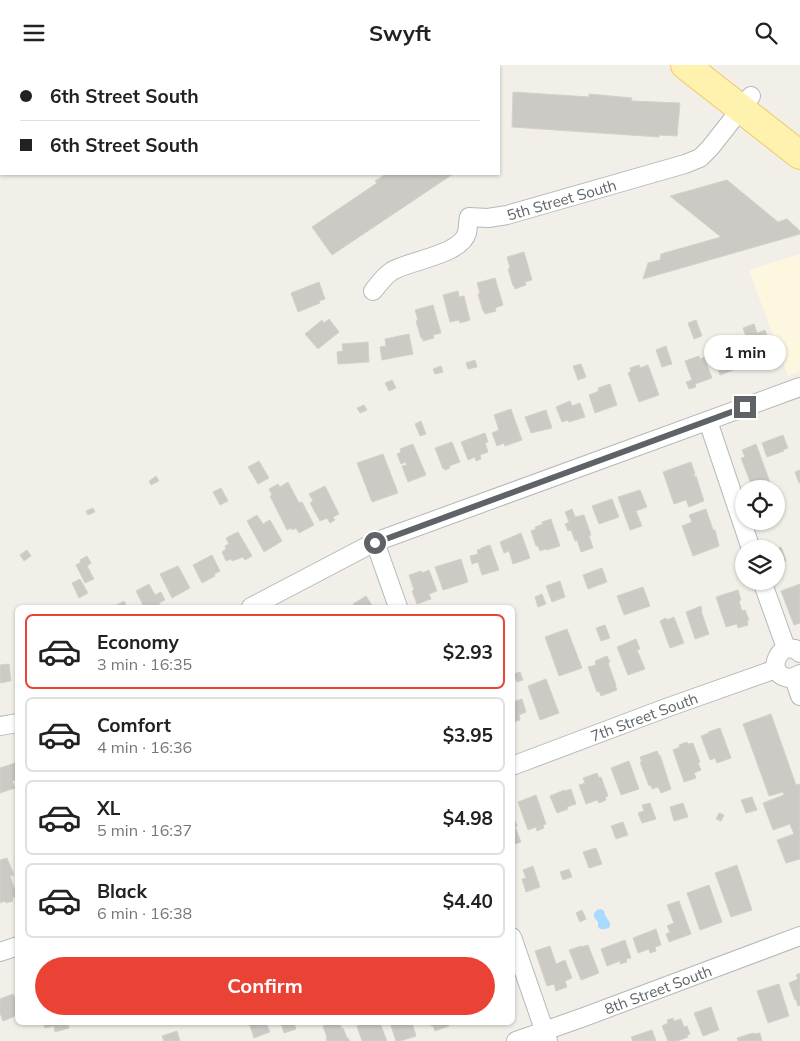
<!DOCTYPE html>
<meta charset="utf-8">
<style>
body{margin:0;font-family:Mulish,sans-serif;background:#f2f2f2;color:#222;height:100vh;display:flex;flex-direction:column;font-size:19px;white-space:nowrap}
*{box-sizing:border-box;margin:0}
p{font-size:16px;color:#767676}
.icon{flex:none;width:28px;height:28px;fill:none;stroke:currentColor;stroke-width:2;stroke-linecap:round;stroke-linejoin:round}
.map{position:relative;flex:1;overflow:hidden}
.details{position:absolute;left:15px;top:540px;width:500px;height:420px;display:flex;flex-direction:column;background:#fff;border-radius:8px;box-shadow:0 1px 4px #0004}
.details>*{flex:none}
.top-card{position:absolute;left:0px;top:0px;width:500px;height:110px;box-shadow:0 1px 4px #0004;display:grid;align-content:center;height:110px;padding:0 20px;background:#fff}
.tools{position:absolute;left:735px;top:415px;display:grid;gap:10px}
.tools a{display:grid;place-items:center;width:50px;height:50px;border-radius:50%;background:#fff;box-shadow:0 1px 4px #0004;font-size:25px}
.end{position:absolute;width:22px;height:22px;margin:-11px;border:6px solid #5f6368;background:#fff;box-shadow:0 0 0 2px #fff}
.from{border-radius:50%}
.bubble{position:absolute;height:35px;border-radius:18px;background:#fff;box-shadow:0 1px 4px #0004;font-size:16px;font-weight:700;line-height:35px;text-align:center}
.top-card b{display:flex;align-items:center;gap:18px;height:48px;font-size:19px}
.top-card b+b{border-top:1px solid #e0e0e0}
.top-card i{width:12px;height:12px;background:#222}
ul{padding:9px 0 0;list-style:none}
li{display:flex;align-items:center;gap:15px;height:75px;margin:0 10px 8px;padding:0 10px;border:2px solid #e0e0e0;border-radius:8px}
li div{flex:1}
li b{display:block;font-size:19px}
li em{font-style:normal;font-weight:700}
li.active{border-color:#ea4335}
li>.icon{width:45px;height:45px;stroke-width:1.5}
.action{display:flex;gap:10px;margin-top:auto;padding:10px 20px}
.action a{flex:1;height:58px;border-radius:30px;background:#ea4335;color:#fff;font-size:20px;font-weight:700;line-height:58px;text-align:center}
header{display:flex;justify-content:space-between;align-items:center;height:65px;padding:0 20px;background:#fff;font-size:22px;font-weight:700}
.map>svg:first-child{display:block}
.commercial{fill:#fef7e0}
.water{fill:#aadaff}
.building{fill:#cccac5;stroke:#d6d1c6}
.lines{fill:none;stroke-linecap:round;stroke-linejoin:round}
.street-casing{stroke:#b5b8bc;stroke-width:20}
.primary-casing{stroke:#f2c960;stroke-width:30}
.street{stroke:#fff;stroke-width:18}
.primary{stroke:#fff2af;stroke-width:28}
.route{stroke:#5f6368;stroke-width:6}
.labels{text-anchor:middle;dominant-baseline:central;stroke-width:4.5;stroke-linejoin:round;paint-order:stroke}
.street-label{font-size:15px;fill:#5f6368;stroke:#fff}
</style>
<header><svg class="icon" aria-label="menu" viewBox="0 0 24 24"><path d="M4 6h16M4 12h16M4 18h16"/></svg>Swyft<svg class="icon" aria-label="search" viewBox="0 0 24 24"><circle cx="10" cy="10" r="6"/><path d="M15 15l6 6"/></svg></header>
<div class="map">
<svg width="800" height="976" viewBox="0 0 800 976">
<rect width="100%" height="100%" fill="#f1efe8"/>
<path class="commercial" d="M800,189V306L788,311L749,205Z"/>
<path class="water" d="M601,844L604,846L605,850L610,858V862L606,864H600L598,862V857L594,852V848L597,845Z"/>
<path class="building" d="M513,27L589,32V29L632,33L631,36L680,38L677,71L659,70V72L512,62Z
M386,109H453L332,190L312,162L377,118L375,116Z
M727,115L778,157L787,154L800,166V169L643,214L648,198L660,195L661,189L721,172L670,131Z
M524,187L532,215L525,217L526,220L515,224L514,220L513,221L508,204L510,203L507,192Z
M495,213L503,240L495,243L496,246L485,249L484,246H483L478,229L480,228L477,218Z
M319,217L325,234L319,236L320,238L298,247L291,228Z
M458,226L459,232L464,231L470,255L460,258L459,255L450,257L443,230Z
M433,240L441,268L433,270L434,273L423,276V273H421L416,256L418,255L415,245Z
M329,254L339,267L318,284L305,269L322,255L324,258Z
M696,255L702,271L694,274L688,258Z
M754,259L757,268L765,265L774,290L770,292L771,295L762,299L761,295L755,297L743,263Z
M409,269L413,289L382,295L380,282L386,281L385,274Z
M368,277L369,297L338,299L337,287L343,286L342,279Z
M732,277L741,302L720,310L713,290L723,287L721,281Z
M666,281L672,299L662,302L656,285Z
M699,291L700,294L704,292L712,313L695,319L696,322L689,324L686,317L692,315L685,296Z
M475,295L477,302L468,304L466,298Z
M581,299L586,312L578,315L573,301Z
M639,300L640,303L648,300L659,330L639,337L628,308L631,306L630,303Z
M441,301L443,307L435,309L433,304Z
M392,315L396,323L389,326L385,318Z
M610,319L617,340L595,348L589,330L599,326L598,323Z
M570,336L572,341L580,338L585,352L569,357L568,355L562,357L556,342Z
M364,340L367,345L360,348L357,343Z
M511,344L522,375L505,381L504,378L497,381L492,368L499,365L494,350Z
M546,345L552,363L531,368L525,352Z
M421,356L426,369L420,371L415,359Z
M485,368L488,377L485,378L488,387L480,390L481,394L476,396L475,392L468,395L461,377Z
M783,370L788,383L783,385L784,386L767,392L762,378Z
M452,377L460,397L449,401L450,403L445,405V403L443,404L435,383Z
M413,379L426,410L408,417L402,401L407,400L405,397L401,399L397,389L401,387L400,384Z
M756,379L771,420L761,424H753L741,393L745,392L742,385Z
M383,389L398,428L372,437L357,398Z
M259,396L269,413L258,419L248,402Z
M691,397L695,409L694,410V412L696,411L704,436L689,442L686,435L674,439L663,407Z
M800,405V418H799L795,407Z
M156,411L159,416L151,420L149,416Z
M288,417L299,438L302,437L314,460L299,468L296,463L292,465L291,463L287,465L270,431L272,430L269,424L278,419L280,422Z
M325,421L339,449L333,452L335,455L330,458L327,453L320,456L310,438L313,436L309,429Z
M221,423L228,436L220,440L213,427Z
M640,425L647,442L636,446L642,461L630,465L618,432Z
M612,434L619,452L599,459L592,441Z
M93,443L95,447L88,450L86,446Z
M572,444L575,452L584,450L591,470L589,471L593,483L581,487L577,475L575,476L571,465L568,466L565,459L569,457L565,447Z
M706,444L713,465H715L719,481L693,491L682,461L692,457L689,450Z
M257,450L263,459L270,455L282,476L264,487L247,456Z
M551,454L560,481L547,485L546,484L540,486L538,481H536L531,466L536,464L535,462L543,459L542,457Z
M238,467L252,491L245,495L243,492L232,496L231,494L226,496L222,487L226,484L225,481L229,479L226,473Z
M521,468L530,493L513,499L509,486L504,488L500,477Z
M490,480L499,505L482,510L478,497L472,499L470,491L478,489L477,485L481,484V483Z
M781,482L786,496L776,500V484Z
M27,485L31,491L24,496L20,490Z
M212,490L220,506L214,509L215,511L202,518L193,500Z
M87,491L91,498L87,501L94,514L85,518L76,500L81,497L80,495Z
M461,494L468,517L443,525L435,502Z
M178,501L190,523L172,533L160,509Z
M602,503L607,517L588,524L583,510Z
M429,505L437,526L429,529L431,534L417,539L412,526L414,525L409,510L421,506L422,508Z
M80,514L88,528L79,533L72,518Z
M560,516L565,532L552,537L546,521Z
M149,519L155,530L161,527L165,535L159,538L160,540L155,542H144L136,526Z
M800,519V558L794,560L781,526Z
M643,522L650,541L624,550L617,531Z
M738,525L741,535L739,536L742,546L745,545L749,555L747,556L748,560L738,563L737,559L726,562L716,532Z
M542,529L546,539L538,542L535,532Z
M366,531L373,542H355L353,539Z
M124,536L127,542H116L115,541Z
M701,541L702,546H701L709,569L695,574L686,547Z
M674,552L684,578L670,583L660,556L666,553L667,555Z
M605,560L610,573L601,576L596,563Z
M567,564L582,603L559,611L545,572Z
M636,574L640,584L637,585L645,604L628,610L617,582Z
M607,591L610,597L608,598L616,620H615L617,625L601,631L599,626L597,627L588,602L596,600L595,596Z
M9,599L11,616L0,618V600Z
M520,607L523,615L517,617L514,609Z
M546,614L559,648L540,655L528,621Z
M522,634L526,647L519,650L520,655L513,657L514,659L512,660V637Z
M771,649L796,720L800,719V794L786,798L777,775L794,769L790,759L773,765L763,738L784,730L783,727L769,731L743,659Z
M720,663L731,693L717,698L715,693L710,695L701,671L709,668L708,667Z
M687,677L688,679L693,678L700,697L698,698L701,705L694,708L696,713L684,717L673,685L680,682L679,680Z
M657,686L659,691L660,690L671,724L661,728L658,722L652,724L651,720L649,721L640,697H642L640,692Z
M629,696L639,724L621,730L611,703Z
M15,698L18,707V714L12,716L15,723L0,728V703Z
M597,708L599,713L601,712L608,731L605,732L606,735L599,738L597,735L586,739L579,720L585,718L583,713Z
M571,724L576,739L567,742L568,744L557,748L550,731L564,725V726Z
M536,730L546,759L543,760L544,763L537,766L536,762L528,765L518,737Z
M752,732L757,745L746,748L741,735Z
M650,738L656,754L642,758L638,748L644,746L642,740Z
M683,738L688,752L674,756L670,742Z
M512,748L517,761L515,762L521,777L512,780Z
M719,748L724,750L721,756L716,754Z
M623,757L628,770L616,774L611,761Z
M596,783L602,799L589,803L583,787Z
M7,793L14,810L10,811L17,831L12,833L13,836L6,838L5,836L0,838V795Z
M737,800L752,845L731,852L715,808Z
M533,801L540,822L526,827L522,814L526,813L523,805Z
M569,804L572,812L563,815L560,807Z
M709,820L722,857L700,865L687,828Z
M679,836L691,869L669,877L666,869L670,867L667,861L674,858L667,840Z
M582,845L586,854L580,857L576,848Z
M656,864L661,880L655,882L656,886L650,888L649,884L638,888L633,873Z
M625,875L631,893L626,894L627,897L620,899V896L607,901L601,884Z
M588,880L599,908L581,915L569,885L581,881V882Z
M550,881L556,899L565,895L572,913L565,916L567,922L556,926L554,919L547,921L535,886Z
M800,908V940L798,941L796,934L795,935L789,918L798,914L796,910Z
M779,919L789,951L768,958L757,926Z
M13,929L14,932L18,931V950L3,956L0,948V934Z
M711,942L719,965L703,971L694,948Z
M673,953L674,956L681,954L684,962L687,961L690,969L687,970L688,972L677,976H668L662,961L668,958L667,955Z
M43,958H68L69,963L55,967L54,961L45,963Z
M249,958H266L270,967L254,973Z
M281,958H294L296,964L284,968Z
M333,958H339L342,964L343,963L347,973H348L350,976H327L326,972H327L323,961Z
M369,958H380L387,976H362L357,961Z
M390,958H412L416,971L400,976H396Z
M430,958H448L449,961L435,966L433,961H431Z
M652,965L656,976H633L631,972Z
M177,966L180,976H164L162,971Z
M753,968L754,969L760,968L762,976H738L737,973Z"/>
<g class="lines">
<defs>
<g id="street">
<path d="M156,0L158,1"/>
<path d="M173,1L178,0"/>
<path id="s1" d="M373,226C379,219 384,211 392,206C411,195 460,190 467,168C468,163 468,157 469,152L488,153L507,150L685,99L700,93L710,83L751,31"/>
<path d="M708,356L751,484"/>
<path d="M375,477L398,542"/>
<path d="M762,516L786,583"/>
<path d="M251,542L375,477L800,322"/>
<path d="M800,588L795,584L786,583C764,598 781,622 800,609"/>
<path d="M794,613L800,631"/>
<path d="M0,661L18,658"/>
<path id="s2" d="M512,701L666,643L776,604"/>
<path d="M512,872L548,976"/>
<path d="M0,887L18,881"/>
<path id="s3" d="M516,976L584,952L800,871"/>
</g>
<path id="primary" d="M685,0L800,90"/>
</defs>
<use href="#street" class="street-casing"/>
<use href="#primary" class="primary-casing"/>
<use href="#street" class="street"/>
<use href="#primary" class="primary"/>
</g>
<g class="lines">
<path class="route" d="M375,478L745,342"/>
</g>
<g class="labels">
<g class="street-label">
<text stroke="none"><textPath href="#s1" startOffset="225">5th Street South</textPath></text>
<text stroke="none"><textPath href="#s2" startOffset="141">7th Street South</textPath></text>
<text stroke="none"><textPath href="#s3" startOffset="151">8th Street South</textPath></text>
</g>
</g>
</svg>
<div class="tools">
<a><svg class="icon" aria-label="locate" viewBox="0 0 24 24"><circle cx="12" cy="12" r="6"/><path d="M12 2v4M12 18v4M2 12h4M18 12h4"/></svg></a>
<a><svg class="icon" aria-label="layers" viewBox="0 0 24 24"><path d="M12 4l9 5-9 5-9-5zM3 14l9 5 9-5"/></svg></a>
</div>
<i class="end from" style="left:375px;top:478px"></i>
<i class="end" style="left:745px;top:342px"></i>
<div class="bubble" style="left:704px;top:270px;width:82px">1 min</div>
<div class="top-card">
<b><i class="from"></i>6th Street South</b>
<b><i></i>6th Street South</b>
</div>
<section class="details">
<ul>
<li class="active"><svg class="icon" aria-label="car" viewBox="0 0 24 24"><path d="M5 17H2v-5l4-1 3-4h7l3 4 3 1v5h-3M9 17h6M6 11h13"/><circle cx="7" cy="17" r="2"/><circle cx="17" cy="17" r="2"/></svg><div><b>Economy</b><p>3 min · 16:35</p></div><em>$2.93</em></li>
<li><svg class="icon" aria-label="car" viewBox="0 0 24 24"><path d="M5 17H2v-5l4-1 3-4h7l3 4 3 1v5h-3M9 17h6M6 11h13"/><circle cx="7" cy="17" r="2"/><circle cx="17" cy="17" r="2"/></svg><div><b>Comfort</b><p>4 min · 16:36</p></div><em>$3.95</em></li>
<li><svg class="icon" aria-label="car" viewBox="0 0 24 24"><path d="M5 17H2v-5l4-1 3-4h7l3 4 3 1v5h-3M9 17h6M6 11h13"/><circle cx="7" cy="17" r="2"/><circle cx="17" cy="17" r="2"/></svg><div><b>XL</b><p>5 min · 16:37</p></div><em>$4.98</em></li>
<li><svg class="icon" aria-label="car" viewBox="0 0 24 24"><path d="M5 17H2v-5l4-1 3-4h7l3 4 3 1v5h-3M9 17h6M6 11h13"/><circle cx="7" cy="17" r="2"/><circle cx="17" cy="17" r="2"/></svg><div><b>Black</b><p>6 min · 16:38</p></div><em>$4.40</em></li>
</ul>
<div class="action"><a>Confirm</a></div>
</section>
</div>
